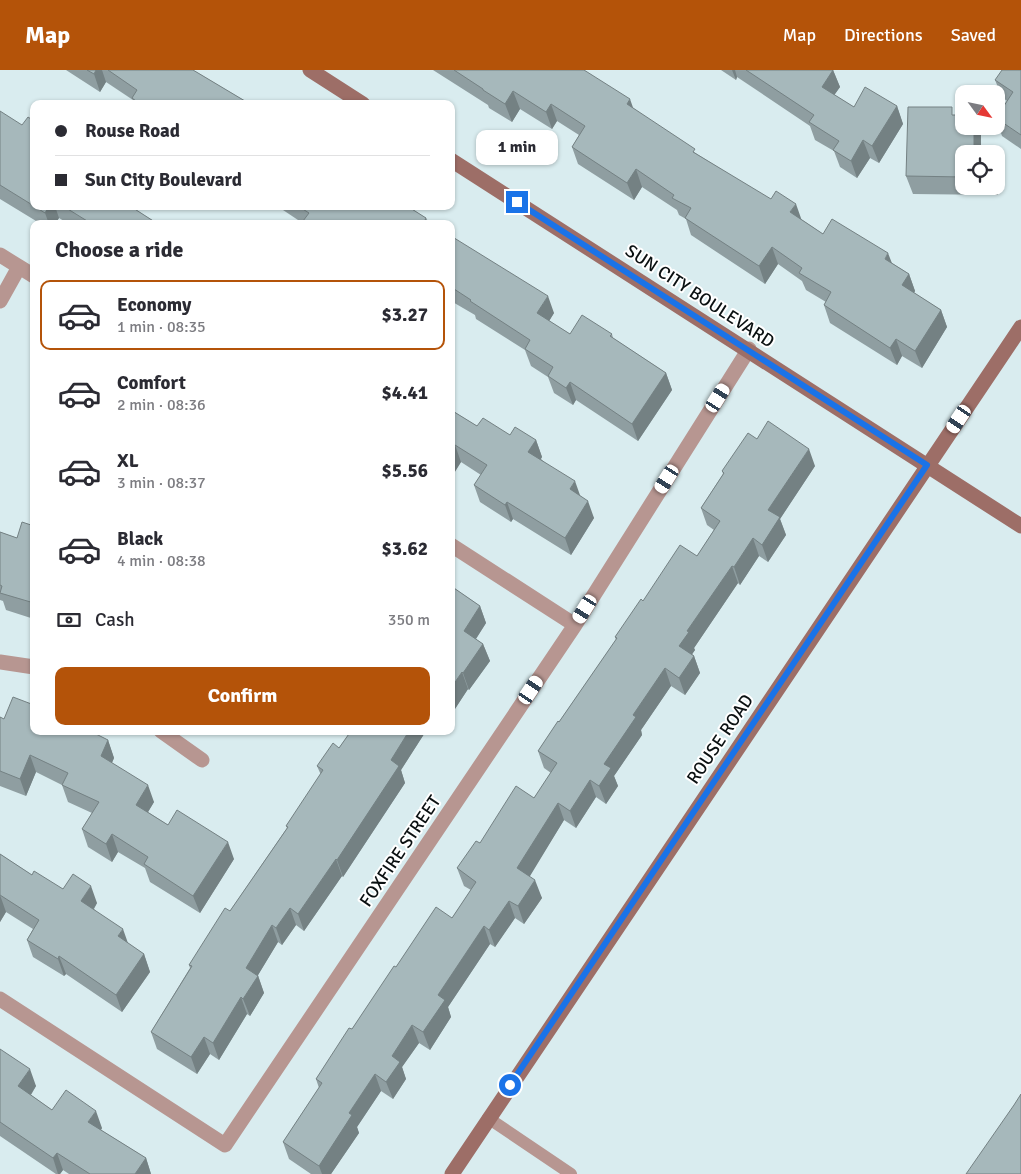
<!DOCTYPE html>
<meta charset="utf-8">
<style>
body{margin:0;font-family:Signika,sans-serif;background:#f2f2f3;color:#2b2b33;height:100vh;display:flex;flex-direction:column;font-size:19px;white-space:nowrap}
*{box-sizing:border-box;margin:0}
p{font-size:16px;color:#7c7c81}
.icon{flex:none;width:28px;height:28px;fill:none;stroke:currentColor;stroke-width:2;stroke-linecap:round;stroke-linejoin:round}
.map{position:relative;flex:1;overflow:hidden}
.side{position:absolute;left:30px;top:150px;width:425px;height:515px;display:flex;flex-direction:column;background:#fff;border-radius:10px;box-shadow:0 1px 4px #0004}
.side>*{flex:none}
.guide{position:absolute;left:30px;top:30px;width:425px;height:110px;border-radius:10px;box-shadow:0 1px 4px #0004;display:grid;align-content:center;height:110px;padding:0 25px;background:#fff}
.needle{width:32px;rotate:123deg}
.controls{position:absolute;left:955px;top:15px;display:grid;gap:10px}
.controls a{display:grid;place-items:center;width:50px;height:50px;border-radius:10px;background:#fff;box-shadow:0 1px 4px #0004;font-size:25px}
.end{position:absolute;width:22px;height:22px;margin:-11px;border:6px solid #1a73e8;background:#fff;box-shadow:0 0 0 2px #fff}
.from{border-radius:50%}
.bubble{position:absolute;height:35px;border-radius:10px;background:#fff;box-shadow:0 1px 4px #0004;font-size:16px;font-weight:700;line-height:35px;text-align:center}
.car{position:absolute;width:15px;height:30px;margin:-15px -8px;border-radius:6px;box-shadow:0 0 4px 1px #0007;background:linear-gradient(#fff 24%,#345 0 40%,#fff 0 76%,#345 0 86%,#fff 0)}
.guide b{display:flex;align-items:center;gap:18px;height:48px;font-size:19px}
.guide b+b{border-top:1px solid #e1e1e2}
.guide i{width:12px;height:12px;background:#2b2b33}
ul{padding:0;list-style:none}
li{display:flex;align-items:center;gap:15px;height:70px;margin:0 10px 8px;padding:0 15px;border:2px solid transparent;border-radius:10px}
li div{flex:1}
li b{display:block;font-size:19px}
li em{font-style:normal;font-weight:700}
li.selected{border-color:#b45309}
li>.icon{width:45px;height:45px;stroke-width:1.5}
h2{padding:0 25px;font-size:22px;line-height:60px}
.pay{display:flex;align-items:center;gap:12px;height:55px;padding:0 25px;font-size:19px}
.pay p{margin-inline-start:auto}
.action{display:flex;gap:10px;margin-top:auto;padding:10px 25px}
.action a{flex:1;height:58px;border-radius:10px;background:#b45309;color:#fff;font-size:20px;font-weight:700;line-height:58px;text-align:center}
header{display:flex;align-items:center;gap:30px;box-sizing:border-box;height:70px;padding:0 25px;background:#b45309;color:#fff}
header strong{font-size:24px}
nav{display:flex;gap:28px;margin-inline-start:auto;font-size:18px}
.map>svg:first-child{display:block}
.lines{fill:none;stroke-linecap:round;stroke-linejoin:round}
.lane{stroke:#b79691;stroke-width:12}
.street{stroke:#b79691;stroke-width:15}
.secondary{stroke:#9d6e67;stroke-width:15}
.wall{fill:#8f9ea1}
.shaded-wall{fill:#748183}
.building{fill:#a6b8bb;stroke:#748183}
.route{stroke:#1a73e8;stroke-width:6}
.labels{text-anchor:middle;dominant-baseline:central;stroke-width:4;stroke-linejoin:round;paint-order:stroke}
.street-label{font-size:18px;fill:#0a1011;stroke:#fff}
</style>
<header>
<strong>Map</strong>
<nav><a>Map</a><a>Directions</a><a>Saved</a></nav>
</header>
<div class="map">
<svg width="1021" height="1104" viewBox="0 0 1021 1104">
<rect width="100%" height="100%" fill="#d9ecef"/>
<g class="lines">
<path class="lane" d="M488,1048L571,1104"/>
<path class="street" d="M0,185L34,206
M0,231L19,197
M451,475L575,555
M0,592L34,597
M161,661L202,690
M0,929L225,1075L575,555L749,279"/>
<path class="secondary" d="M310,0L363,34
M451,90L1021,456
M452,1104L1021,257"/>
</g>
<path class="wall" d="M66,0H193L250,34H134L133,30L106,12L100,22Z
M433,0H584L633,38L697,84L801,149L823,164L892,193L909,204L915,221L914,223L941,240L947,257L922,298L902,286L897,295L830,253L824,235L826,232L806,220L802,211L778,194L765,214L691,165L686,149L679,145L677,140L642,117L634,130L578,94L572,77L579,65L557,51L552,59L520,39L512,52L489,38L488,35Z
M721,0H833L840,17L834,25L854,37L897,36L903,54L879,93L870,88L857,108L840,97L834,81L815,70L810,56L737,7L736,10Z
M1021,0V79L1002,66L996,48L1007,31L1002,27L995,10Z
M0,41L34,136H130L158,154H69L59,148L55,154H41L0,129Z
M954,45L964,56H979L981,63V84H964V116H996L999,106L998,125L913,124L906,106Z
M277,136H407L426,148L428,151L431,154H304Z
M451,166L554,243L549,251L570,264H612L613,268L666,303L672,320L638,371L576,330L573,335L554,323L548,307L531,296L525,280L476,249L475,245L451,231Z
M451,340L477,356L510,365L536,370L542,387L541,389L580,426L594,448L571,485L513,449L511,452L480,432L474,415L481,405L461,392L451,408Z
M757,369L815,396L780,449L786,465L768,492L759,486L740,515L738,513L694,578L695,580L692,584L694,586L700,603L685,625L671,616L641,660L642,665L614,706L618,716L606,734L596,727L576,758L564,750L529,806L542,828L524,854L515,848L495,877L490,874L448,937L451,947L430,980L419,973L402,997L406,1009L393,1029L381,1021L357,1057L359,1063L331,1104H311L289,1089L283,1072L319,1018L316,1009L352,959L396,897L452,848L471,820L464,816L457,798L480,773L534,728L551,703L544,698L538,681L559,652L616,570L615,567L643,531L697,486L714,460L707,455L701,438L723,404L722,401Z
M34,456V549L6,540L3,531L0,530V462L17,468Z
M451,516L480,536L486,553L476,569L483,574L490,591L469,620L468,619L451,645Z
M0,647L4,649L108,670L114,688L112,693L154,732L148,742L168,755L234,789L200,843L150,812L145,798L118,782L112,792L88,777L82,759L92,743L68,732L62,715L36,702L26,726L0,716Z
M351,661H426L401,700L405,713L343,807L342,806L304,861L296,855L282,875L278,872L258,905L264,923L250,946L247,944L219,990L210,984L197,1004L157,979L151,962L190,898L189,895L230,841L287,758L286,756L321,705L317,696L339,678Z
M0,784L32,805L63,819L97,833L94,839L128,874L144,884L150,902L122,942L66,904L64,906L33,887L27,870L33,859L6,842L0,852Z
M0,979L36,1016L31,1025L52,1040L102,1058L101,1060L146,1088L151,1104H69L63,1100L60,1104H56L0,1066Z"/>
<path class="shaded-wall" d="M96,0H102L106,12L100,22L94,4Z
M732,0H735L737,7L736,10Z
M833,0L840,17L828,34L822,17Z
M513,21L520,39L512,52L505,34Z
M630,29L636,46L627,34Z
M551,34L557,51L552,59L546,42Z
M897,36L903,54L879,93L872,76Z
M974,56H979L981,63V84H974Z
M863,70L870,88L857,108L851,91Z
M636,99L642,117L634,130L627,113Z
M996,99L999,106L998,125L995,116H996Z
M796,134L802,151L790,142Z
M49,136H55L59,148L55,154H49L45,143Z
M772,177L778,194L765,214L759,196Z
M888,183L895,201L885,189Z
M909,204L915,221L908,233L902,215Z
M548,226L554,243L543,261L537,243Z
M941,240L947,257L922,298L915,281Z
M896,269L902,286L897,295L890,278Z
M666,303L672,320L638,371L632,354Z
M570,312L576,330L573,335L566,318Z
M536,370L542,387L534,399L528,382Z
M455,375L461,392L451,408V381Z
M809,379L815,396L780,449L786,465L768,492L762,475L768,440Z
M575,411L581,428L570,419Z
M588,431L594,448L571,485L565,468Z
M507,432L513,449L511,452L505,435Z
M753,468L759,486L740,515L734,497Z
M732,496L738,513L694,578L695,580L686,593L679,576L687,561Z
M480,536L486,553L470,578L464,561Z
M483,574L490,591L469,620L463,603Z
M694,586L700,603L685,625L679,608Z
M665,598L671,616L641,660L642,665L614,706L618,716L606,734L599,716L604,694L633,645Z
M462,602L468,619L451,645V618Z
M409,661H426L401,700L405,713L343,807L337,790L391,690Z
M108,670L114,688L107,703L101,686Z
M30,685L36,702L26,726L20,709Z
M590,710L596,727L576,758L570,741Z
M148,715L154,732L142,752L136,735Z
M558,733L564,750L524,816L517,798Z
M112,764L118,782L112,792L106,774Z
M228,772L234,789L200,843L193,826Z
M336,789L342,806L304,861L298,844Z
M535,810L542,828L524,854L518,836Z
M91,816L97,833L88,848L81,831Z
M0,825L6,842L0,852Z
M509,831L515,848L495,877L489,860Z
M290,838L296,855L282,875L276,858Z
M272,855L278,872L252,915L246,898Z
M484,856L490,874L448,937L451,947L430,980L423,962L438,925Z
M123,859L129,876L118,866Z
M144,884L150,902L122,942L116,925Z
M59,886L66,904L64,906L58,889Z
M258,906L264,923L250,946L243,929Z
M241,927L247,944L219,990L213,973Z
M412,955L419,973L402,997L406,1009L393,1029L386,1012L392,986Z
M204,967L210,984L197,1004L191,987Z
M30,999L36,1016L25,1034L18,1016Z
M375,1004L381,1021L357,1057L359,1063L331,1104H322L319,1096L349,1043Z
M96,1041L102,1058L95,1069L88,1052Z
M57,1083L63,1100L60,1104H58L53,1088Z
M146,1088L151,1104H135Z"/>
<path class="building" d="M87,0H96L94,4Z
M108,0H193L250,34H140L132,28L137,20Z
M454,0H584L630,29L627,34L695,79L693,82L771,129L776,121L796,134L790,142L823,164L832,149L888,183L885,189L909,204L902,215L941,240L915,281L896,269L890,278L824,235L831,222L799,203L802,198L772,177L759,196L685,148L691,138L672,128L674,125L636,99L627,113L572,77L585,56L551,34L546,42L513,21L505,34L483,20V19Z
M746,0H833L822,17L854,37L865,17L897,36L872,76L863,70L851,91L833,80L839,71L809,52L814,45Z
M1002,0H1021V65L996,48L1013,22L995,10Z
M908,37H952V45H964V56H974V84H964V107L906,106Z
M0,41L22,55L28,47L34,51V136L0,115Z
M34,136H49L45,143Z
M63,136H130L158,154H92Z
M298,136H407L426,148L425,150L431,154H307L303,151L309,143Z
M451,166L548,226L537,243L570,264L582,245L612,264L610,266L666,303L632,354L570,312L566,318L548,306L553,297L525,279L530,270L470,231L471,230L451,217Z
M451,340L477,356L483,348L510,365L515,357L536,370L528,382L575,411L570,419L588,431L565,468L507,432L505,435L474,415L487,395L455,375L451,381Z
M768,351L809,379L768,440L780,447L762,475L753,468L734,497L732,496L687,561L689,562L679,576L694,586L679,608L665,598L633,645L636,647L604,694L611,698L599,716L590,710L570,741L558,733L517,798L535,810L518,836L509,831L489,860L484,856L438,925L445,930L423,962L412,955L392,986L400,992L386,1012L375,1004L349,1043L352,1045L319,1096L283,1072L322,1013L316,1009L349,958L352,959L394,896L396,897L436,837L452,848L476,812L457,798L476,771L480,773L516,716L534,728L557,693L538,681L558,651L559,652L617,568L615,567L641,529L643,531L680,475L697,486L720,451L701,438L724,403L722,401L748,363L757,369Z
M22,452L34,456V533L0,523L2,516L0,515V462L17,468Z
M451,516L480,536L464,561L483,574L463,603L462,602L451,618Z
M13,627L34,635V661H90L108,670L101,686L148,715L136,735L168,755L177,740L228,772L193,826L144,794L148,787L112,764L106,774L82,759L99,732L62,715L68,703L30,685L20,709L0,701V647L4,649Z
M351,661H409L391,690L399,696L337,790L336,789L298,844L290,838L276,858L272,855L246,898L258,906L243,929L241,927L213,973L204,967L191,987L151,962L192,896L189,895L225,838L230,841L288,757L286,756L323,700L317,696L333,673L339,678Z
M0,784L32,805L34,801L63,819L73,804L91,816L81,831L123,859L118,866L144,884L116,925L59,886L58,889L27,870L39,850L0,825Z
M0,979L30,999L18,1016L52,1040L66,1020L96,1041L88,1052L146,1088L135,1104H90L57,1083L53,1088L0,1052Z
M1021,1024V1104H966L1014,1035Z"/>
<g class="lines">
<path class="route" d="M510,1015L927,395L517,132"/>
</g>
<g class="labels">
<g class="street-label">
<text transform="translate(700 226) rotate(33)">SUN CITY BOULEVARD</text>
<text transform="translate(720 669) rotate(-56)">ROUSE ROAD</text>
<text transform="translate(400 781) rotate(-56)">FOXFIRE STREET</text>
</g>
</g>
</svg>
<div class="controls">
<a><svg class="needle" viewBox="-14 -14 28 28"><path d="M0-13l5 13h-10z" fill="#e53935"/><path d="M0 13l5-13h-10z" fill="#7c7c81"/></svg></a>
<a><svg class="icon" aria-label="locate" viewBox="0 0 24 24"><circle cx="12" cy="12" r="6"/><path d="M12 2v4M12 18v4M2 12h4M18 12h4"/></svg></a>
</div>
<i class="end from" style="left:510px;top:1015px"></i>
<i class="end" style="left:517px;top:132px"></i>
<div class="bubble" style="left:476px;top:60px;width:82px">1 min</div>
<i class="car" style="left:718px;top:328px;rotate:32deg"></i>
<i class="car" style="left:959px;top:349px;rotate:214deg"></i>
<i class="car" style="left:667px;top:409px;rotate:212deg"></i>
<i class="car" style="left:585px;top:539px;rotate:212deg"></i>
<i class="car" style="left:531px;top:620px;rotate:34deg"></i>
<div class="guide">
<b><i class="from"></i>Rouse Road</b>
<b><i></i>Sun City Boulevard</b>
</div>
<section class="side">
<h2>Choose a ride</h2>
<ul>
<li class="selected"><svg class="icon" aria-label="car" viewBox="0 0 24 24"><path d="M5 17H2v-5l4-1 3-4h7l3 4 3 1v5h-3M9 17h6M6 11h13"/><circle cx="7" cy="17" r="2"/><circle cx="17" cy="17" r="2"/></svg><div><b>Economy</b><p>1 min · 08:35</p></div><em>$3.27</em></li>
<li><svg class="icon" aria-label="car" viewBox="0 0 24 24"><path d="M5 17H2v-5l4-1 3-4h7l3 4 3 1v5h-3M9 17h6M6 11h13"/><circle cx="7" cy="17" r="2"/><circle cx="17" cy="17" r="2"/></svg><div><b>Comfort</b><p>2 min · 08:36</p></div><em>$4.41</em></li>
<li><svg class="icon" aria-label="car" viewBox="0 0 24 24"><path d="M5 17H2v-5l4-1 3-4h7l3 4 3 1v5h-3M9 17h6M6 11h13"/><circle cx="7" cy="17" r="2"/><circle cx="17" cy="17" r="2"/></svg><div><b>XL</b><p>3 min · 08:37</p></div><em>$5.56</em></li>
<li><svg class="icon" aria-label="car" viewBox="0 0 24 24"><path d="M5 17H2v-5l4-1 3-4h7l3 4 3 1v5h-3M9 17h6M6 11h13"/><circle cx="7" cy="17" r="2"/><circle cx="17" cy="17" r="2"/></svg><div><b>Black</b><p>4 min · 08:38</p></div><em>$3.62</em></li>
</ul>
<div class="pay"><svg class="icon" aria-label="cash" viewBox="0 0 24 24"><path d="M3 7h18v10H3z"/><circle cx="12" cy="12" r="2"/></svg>Cash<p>350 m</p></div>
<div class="action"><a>Confirm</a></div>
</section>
</div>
